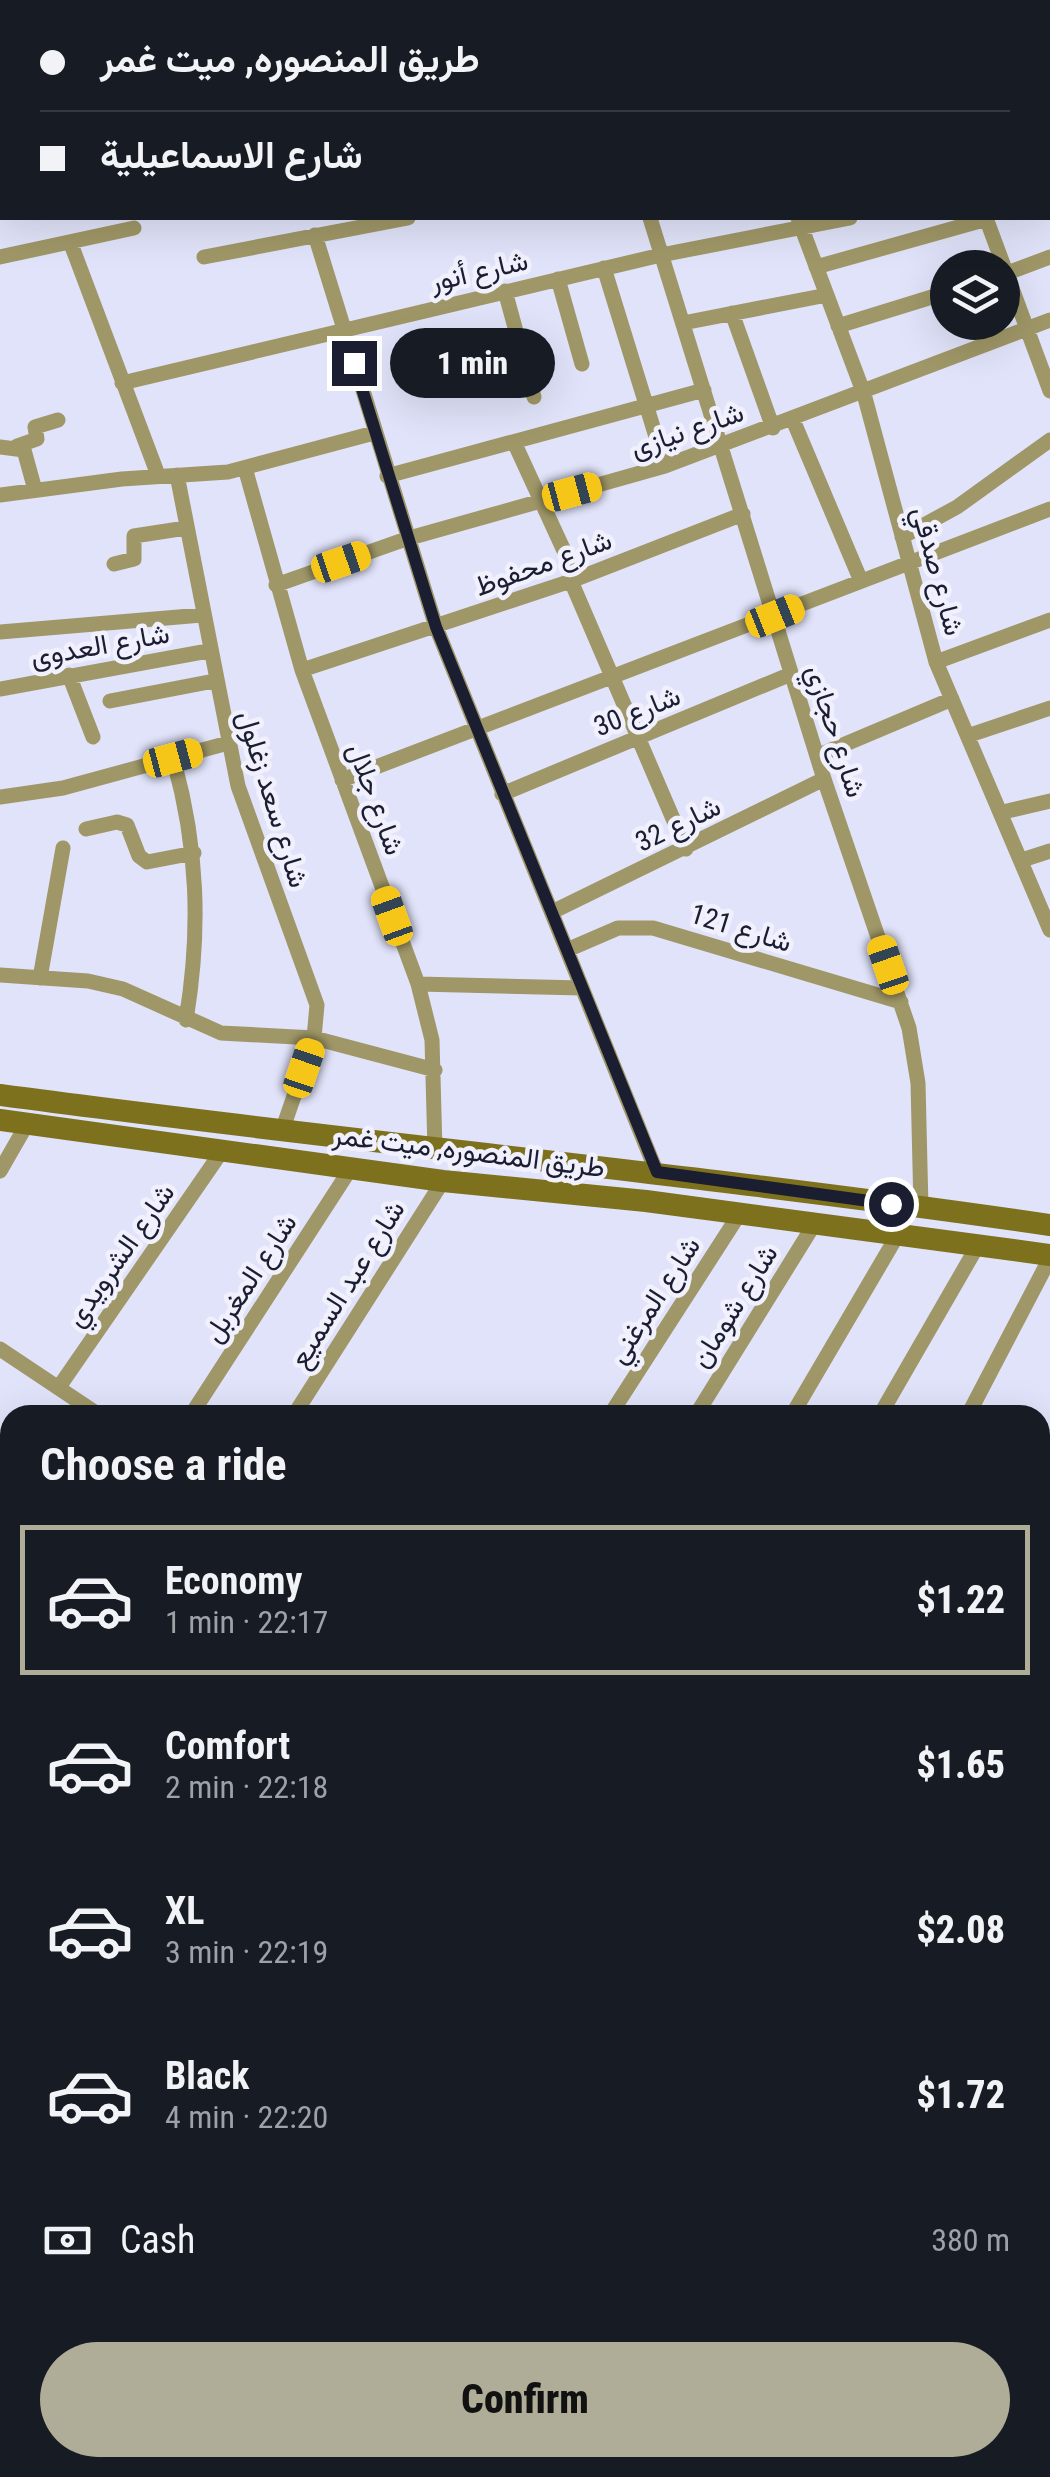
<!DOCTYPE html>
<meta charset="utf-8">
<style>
body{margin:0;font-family:"Roboto Condensed",Vazirmatn,sans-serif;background:#20242c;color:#f1f3f6;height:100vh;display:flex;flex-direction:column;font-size:38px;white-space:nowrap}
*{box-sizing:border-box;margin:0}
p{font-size:32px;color:#9ea1a6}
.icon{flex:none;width:55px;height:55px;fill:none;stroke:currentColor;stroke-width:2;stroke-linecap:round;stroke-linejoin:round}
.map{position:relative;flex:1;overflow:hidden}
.panel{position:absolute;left:0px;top:1405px;width:1050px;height:1072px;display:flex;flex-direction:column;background:#171b24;border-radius:30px 30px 0 0;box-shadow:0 10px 40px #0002}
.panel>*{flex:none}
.guide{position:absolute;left:0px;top:0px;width:1050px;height:220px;box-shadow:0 10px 40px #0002;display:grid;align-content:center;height:220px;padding:0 40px;background:#171b24}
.fabs{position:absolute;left:930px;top:250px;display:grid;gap:20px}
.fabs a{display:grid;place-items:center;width:90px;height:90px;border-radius:50%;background:#171b24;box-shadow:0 10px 40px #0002;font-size:50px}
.end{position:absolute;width:45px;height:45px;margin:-22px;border:12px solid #1b1d31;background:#fff;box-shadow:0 0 0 5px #fff}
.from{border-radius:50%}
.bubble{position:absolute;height:70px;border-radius:35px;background:#171b24;box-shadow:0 10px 40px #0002;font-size:32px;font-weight:800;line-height:70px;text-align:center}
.car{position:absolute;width:30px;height:60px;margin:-30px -15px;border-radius:12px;box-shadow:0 0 8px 2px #0007;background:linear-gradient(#f5c518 24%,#345 0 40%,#f5c518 0 76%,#345 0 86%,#f5c518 0)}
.guide b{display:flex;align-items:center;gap:35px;height:95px;font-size:38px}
.guide b+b{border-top:2px solid #363941}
.guide i{width:25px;height:25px;background:#f1f3f6}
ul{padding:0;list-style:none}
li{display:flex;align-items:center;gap:30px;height:150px;margin:0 20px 15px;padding:0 20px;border:5px solid transparent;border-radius:0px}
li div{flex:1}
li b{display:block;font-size:38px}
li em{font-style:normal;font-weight:800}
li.selected{border-color:#afad97}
li>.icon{width:90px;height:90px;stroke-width:1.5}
h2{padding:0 40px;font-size:45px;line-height:120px}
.pay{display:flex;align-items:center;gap:25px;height:110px;padding:0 40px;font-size:38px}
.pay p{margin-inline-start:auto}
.cta{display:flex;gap:20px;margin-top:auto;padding:20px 40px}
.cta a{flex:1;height:115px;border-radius:60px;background:#afad97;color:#111;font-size:40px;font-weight:800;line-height:115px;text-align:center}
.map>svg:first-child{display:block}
.water{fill:#7fd2ec}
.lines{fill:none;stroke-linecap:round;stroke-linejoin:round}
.service{stroke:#9f9767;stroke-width:8}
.minor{stroke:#9f9767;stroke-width:15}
.secondary{stroke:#7d711d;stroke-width:22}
.route{stroke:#1b1d31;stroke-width:12}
.labels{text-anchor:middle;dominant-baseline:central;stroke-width:9;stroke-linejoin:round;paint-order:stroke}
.street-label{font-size:28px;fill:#1b1d31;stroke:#f0f1fd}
</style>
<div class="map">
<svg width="1050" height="2477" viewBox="0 0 1050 2477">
<rect width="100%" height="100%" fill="#e1e3fa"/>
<path class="water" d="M0,1443L10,1449V2136L0,2132Z
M1040,2140L1050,2147V2477H685L673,2468H1040Z"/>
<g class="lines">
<path class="service" d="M89,0L92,2
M42,2L64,0
M0,8L2,7"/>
<path class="minor" d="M1041,2L1047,0
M1048,94L1050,93
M1048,166L1050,165
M650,218L824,779L909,1028L918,1083L921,1208
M798,218L864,394L936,662L1050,930
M986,218L1050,391
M315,235L436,627L657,1173
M71,244L158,475
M0,257L134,228
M204,257L408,218
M816,267L987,219
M604,268L665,466
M1002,275L1050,257
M558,279L582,364
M505,291L534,397
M732,313L773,428
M683,323L827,295
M838,326L948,292
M122,383L661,255L850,218
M793,420L861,581
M514,442L577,579
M17,446L37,439L35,427L58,420
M0,447L24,450L35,490
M245,468L302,670L418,984L432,1040L435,1150
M177,475L238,786L317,1005L314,1038L283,1128
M387,476L704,390
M0,495L122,479L228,472L374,433
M902,537L957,507L1050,440
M114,564L134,559V536L186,528
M571,581L686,849
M276,585L406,539L665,466L1050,320
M0,632L202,615
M936,662L1050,620
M302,670L571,581L743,514
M69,675L93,737
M0,689L208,651
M110,701L214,681
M970,735L1050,708
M817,756L952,699
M173,758C198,846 201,930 186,1020
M342,780L1050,509
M502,794L791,674
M0,797L63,788L228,743
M1003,812L1050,801
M86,829L117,822L127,825L139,856L147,862L194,853
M1022,860L1050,851
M552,912L824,779
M567,950L618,928H653L901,1002
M0,975L88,981L123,989L221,1033L314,1038L435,1070
M40,978L63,848
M418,984L582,988
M0,1171L27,1124
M0,1349L99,1415
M59,1387L222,1151
M191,1415L351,1168
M294,1415L443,1181
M610,1415L740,1213
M696,1415L815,1223
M792,1415L897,1236
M880,1415L978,1245
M968,1415L1050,1258
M1040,1468L1050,1449
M1040,1616L1050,1600
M1040,1778L1050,1763
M1040,1982L1050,1965
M1040,2073L1050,2080"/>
<path class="secondary" d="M0,1095C350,1142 701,1174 1050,1225
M0,1120L443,1181L646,1201L1050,1255"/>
</g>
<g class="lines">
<path class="route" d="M354,363L436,627L657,1172L891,1204"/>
</g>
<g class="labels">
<g class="street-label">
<text transform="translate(479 271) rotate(-13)">شارع أنور</text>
<text transform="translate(687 430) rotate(-19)">شارع نيازى</text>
<text transform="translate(543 563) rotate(-20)">شارع محفوظ</text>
<text transform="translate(938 571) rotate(75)">شارع صدقي</text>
<text transform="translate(100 645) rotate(-10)">شارع العدوى</text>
<text transform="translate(637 711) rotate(-22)">شارع 30</text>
<text transform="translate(836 731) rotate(72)">شارع حجازي</text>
<text transform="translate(273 799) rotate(73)">شارع سعد زغلول</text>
<text transform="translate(376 799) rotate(70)">شارع جلال</text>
<text transform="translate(678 824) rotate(-26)">شارع 32</text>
<text transform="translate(741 928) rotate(17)">شارع 121</text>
<text transform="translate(469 1151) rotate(7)">طريق المنصوره, ميت غمر</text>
<text transform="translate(120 1255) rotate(-55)">شارع الشرويدي</text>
<text transform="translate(250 1278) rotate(-57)">شارع المغربل</text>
<text transform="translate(347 1284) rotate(-58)">شارع عبد السميع</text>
<text transform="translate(654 1300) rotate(-57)">شارع المرغني</text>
<text transform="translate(734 1306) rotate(-58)">شارع شومان</text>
</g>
</g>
</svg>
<div class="fabs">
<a><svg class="icon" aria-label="layers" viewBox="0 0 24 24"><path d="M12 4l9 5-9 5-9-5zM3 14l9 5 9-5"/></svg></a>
</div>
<i class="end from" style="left:891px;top:1204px"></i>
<i class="end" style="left:354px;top:363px"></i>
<div class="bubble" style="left:390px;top:328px;width:165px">1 min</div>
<i class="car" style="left:572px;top:492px;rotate:75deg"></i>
<i class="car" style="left:341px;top:562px;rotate:71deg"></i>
<i class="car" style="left:775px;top:616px;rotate:68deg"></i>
<i class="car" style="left:173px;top:758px;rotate:75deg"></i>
<i class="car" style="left:392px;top:916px;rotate:340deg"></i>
<i class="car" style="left:888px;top:965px;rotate:341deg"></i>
<i class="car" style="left:304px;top:1068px;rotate:19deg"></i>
<div class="guide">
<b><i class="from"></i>طريق المنصوره, ميت غمر</b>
<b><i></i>شارع الاسماعيلية</b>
</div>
<section class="panel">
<h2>Choose a ride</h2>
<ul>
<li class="selected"><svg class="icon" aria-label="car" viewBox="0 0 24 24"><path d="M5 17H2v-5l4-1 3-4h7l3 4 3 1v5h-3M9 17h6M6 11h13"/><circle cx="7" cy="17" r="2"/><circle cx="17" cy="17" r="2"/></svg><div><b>Economy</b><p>1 min · 22:17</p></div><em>$1.22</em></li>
<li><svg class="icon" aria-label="car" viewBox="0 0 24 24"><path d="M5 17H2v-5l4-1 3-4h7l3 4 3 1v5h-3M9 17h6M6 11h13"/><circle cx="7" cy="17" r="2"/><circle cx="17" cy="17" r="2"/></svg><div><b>Comfort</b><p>2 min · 22:18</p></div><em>$1.65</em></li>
<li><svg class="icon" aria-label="car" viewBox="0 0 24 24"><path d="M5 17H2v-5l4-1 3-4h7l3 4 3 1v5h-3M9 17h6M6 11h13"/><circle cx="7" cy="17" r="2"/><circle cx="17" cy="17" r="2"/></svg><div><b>XL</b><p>3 min · 22:19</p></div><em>$2.08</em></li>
<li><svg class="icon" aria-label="car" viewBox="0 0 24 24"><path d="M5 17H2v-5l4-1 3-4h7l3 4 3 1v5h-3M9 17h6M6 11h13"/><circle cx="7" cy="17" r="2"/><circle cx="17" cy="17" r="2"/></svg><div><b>Black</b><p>4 min · 22:20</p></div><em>$1.72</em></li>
</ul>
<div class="pay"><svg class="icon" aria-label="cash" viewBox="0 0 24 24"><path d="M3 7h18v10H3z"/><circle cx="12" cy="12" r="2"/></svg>Cash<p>380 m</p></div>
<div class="cta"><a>Confirm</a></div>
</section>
</div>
